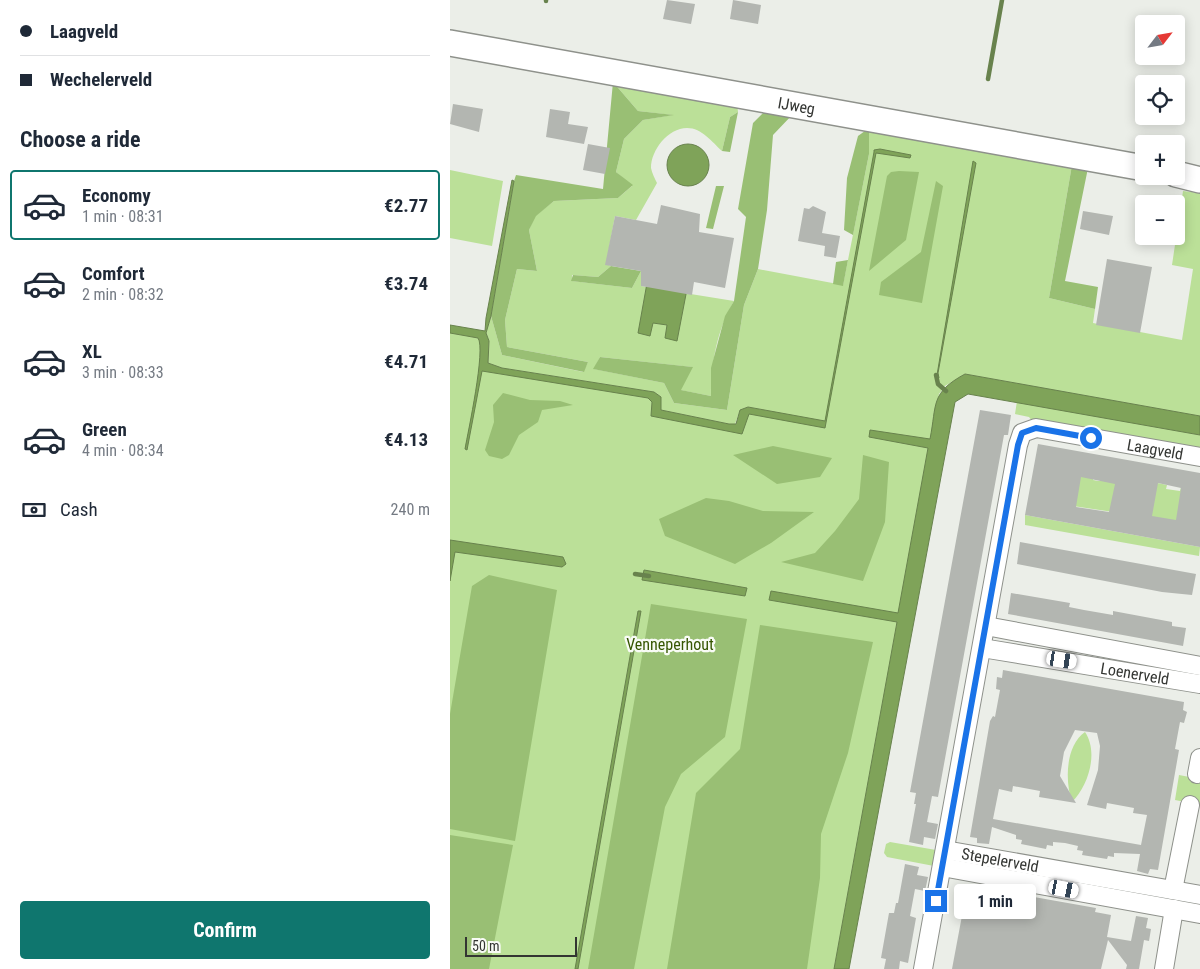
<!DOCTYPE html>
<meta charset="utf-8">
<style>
body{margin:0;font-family:"Roboto Condensed",sans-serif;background:#f6f6f7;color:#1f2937;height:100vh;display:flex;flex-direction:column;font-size:19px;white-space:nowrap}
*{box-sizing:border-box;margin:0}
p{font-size:16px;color:#747a83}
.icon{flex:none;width:28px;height:28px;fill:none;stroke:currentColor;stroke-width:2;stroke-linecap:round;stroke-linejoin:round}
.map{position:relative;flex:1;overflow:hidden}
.details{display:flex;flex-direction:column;background:#fff;width:450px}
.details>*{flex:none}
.guide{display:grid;align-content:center;height:110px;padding:0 20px;background:#fff}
.needle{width:32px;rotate:59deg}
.controls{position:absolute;left:685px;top:15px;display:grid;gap:10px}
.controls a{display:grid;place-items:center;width:50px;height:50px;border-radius:5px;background:#fff;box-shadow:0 2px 12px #0003;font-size:25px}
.scale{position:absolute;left:15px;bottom:12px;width:112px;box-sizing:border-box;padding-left:5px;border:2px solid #333532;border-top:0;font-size:14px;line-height:18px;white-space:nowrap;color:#333532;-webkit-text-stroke:4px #f8fbf5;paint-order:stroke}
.end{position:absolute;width:22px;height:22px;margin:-11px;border:6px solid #1a73e8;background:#fff;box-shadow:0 0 0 2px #fff}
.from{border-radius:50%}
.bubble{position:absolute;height:35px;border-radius:5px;background:#fff;box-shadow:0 2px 12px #0003;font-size:16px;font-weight:700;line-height:35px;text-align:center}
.car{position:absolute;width:15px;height:30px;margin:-15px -8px;border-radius:6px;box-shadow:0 0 4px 1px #0007;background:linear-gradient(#fff 24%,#345 0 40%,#fff 0 76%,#345 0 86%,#fff 0)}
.guide b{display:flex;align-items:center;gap:18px;height:48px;font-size:19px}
.guide b+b{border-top:1px solid #e0e1e3}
.guide i{width:12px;height:12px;background:#1f2937}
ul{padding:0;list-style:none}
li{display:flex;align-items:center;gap:15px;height:70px;margin:0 10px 8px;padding:0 10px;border:2px solid transparent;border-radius:5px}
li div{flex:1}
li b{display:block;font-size:19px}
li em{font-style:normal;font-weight:700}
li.active{border-color:#0f766e}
li>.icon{width:45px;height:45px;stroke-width:1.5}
h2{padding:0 20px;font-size:22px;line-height:60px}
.pay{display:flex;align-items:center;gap:12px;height:55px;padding:0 20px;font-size:19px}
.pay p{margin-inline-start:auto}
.action{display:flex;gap:10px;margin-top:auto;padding:10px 20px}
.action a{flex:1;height:58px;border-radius:5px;background:#0f766e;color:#fff;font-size:20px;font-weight:700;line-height:58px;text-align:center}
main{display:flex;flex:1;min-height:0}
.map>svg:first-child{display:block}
.green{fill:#bbe098}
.forest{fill:#99bf74}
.water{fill:#7fa359;stroke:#68824d}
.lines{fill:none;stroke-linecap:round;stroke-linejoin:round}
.stream{stroke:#68824d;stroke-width:4.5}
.building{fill:#b3b6b1;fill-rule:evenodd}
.street-casing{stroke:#8e918b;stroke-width:20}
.secondary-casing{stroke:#8e918b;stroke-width:28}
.street{stroke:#fff;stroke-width:18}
.secondary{stroke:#fff;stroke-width:25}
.route{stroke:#1a73e8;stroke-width:6}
.labels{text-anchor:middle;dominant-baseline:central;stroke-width:4.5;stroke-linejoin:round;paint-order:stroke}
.street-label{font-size:16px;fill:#333532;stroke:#f8fbf5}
.park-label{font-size:16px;fill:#355500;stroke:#f8fbf5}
</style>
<main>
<section class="details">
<div class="guide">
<b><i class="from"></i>Laagveld</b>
<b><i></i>Wechelerveld</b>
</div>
<h2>Choose a ride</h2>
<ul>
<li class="active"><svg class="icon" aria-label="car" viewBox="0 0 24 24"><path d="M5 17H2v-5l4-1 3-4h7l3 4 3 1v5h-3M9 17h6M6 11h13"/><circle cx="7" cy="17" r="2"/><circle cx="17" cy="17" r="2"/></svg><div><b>Economy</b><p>1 min · 08:31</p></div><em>€2.77</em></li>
<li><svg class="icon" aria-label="car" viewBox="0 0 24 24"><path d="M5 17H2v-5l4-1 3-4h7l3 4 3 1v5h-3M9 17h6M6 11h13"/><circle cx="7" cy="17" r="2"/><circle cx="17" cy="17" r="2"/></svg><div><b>Comfort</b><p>2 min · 08:32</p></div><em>€3.74</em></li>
<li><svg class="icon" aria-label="car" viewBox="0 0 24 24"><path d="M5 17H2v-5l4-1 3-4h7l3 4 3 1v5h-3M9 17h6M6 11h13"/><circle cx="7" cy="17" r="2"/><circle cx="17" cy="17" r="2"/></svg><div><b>XL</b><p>3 min · 08:33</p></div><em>€4.71</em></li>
<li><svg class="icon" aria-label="car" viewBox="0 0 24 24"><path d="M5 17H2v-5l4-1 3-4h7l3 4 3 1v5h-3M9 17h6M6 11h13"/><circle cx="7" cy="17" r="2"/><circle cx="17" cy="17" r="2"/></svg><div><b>Green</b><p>4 min · 08:34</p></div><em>€4.13</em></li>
</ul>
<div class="pay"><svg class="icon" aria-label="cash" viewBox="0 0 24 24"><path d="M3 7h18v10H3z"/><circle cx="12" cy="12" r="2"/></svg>Cash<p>240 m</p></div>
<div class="action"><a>Confirm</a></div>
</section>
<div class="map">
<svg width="750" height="969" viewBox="0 0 750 969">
<rect width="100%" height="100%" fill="#ebeee8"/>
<path class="green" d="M163,82L287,103L288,112L280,117L272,151C262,142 252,128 237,128C218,128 201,150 201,168C202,173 205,179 207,183L186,220L165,216L156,264L161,266L148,277L122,275V281L182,288L191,271V286L284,301C267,330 261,363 261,396L230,390L242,367L150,357L144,369L214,383L224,403L277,410L294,305L308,269L393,285L419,154V128L622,165L599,298L645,309L643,323L732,340L743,269L722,265L733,191L750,193V416L515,374L495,386L489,394L384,969H0V329L34,335L32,368L209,396L207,414L287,428L291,411L372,423V421L298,407L290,410L285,424H279L211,410V397L204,392L52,368L38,363L39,341L36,333L41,316L52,355L133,372L138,362L57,347L55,320L67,269L87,271L79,230L85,216L104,201L168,198L182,186L166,172L174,139L193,120L222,115L188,111Z
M0,170L53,181L42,246L0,238Z
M567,401L750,435V448L597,421L583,422L579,417L565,414Z
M584,465L643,476V480L648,481L688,479L717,485L716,489L730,491L731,487L750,525L623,506Z
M575,515L750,547L749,556L575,525Z
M635,732C649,753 638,786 622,802C615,782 615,746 635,732Z
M729,775L750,779V805L725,800Z
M440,842L486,850L484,866L437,857L434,853L436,844Z"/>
<path class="forest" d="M163,82L188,111L224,115L193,120L174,139L166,172L183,185L168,198L104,201L86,216L79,230L87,271L67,269L55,320L57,347L138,362L134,372L52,355L41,316L64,181L66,175L153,189Z
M316,110L343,114L323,135L317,210L308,269L294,305L277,410L224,403L214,383L143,369L150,357L243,367L231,390L261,396V368L275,316L284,301L296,217L288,209L303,123Z
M288,112L280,152L272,151L280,117Z
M419,128V154L403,235L394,230L397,178L408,136Z
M622,165L638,168L615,281L648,287L645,309L599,298Z
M449,171L469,172L456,240L419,271L437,176L441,172Z
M486,181L493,186L472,303L429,295L431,282L471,252Z
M266,186H274L263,229L256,228Z
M398,260L393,286L383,284L386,262Z
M161,266L191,271L182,288L121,281L123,275L148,277Z
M53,393L80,400L110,401L123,405L92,410L88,422L69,435L59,455L52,459L39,456L35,450L44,422L43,405Z
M323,446L382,458L370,477L327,484L283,455Z
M413,455L439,462L435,522L413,581L331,562L365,553L385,531L409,499Z
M256,498L279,501L313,511L364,512L321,543L285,564L215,536L209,519Z
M39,575L107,590L65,841L0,829V714L22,586Z
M201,604L297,619L275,737L231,774L215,807L184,969H138Z
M310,625L423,642L398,753L371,834L370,878L357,969H217L246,793L290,749Z
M0,835L63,845L39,969H0Z"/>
<path class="water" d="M217 165a21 21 0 1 1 42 0a21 21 0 1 1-42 0Z
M430,149L461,155L460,158L426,153L375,428L299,414L292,434L201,416L202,402L198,398L32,371L17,450L15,449C18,432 36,349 28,338L0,333V325L35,331L36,318L62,180L64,181L41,316L36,333L39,341L38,363L52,368L204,392L211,397V410L279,424H286L290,410L298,407L375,421L424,152V150Z
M523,161L526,163L488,373L489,378L486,381Z
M199,272L237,289L227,341L215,338L217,325L203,323L200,336L188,333Z
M515,374L750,416V435L518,394L505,402L399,969H384L447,622L319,600L321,591L448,613L478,448L419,437L420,430L480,439C487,404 480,393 515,374Z
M0,540L113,557L116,564L112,567L5,552L0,581Z
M194,570L297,588L295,596L192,580Z
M188,611H191L128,969H125Z"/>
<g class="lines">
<path class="stream" d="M96,1V0
M538,79L552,0
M486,375L488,384L496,391
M185,574L199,576"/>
</g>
<path class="building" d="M217,0L245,4L241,24L213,19Z
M283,0L311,5L308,24L280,19Z
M3,104L33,109L29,132L0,124Z
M100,109L120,112L118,124L138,127L134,144L96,137Z
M138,144L160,148L155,174L133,170Z
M211,205L250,214L249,232L284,238L275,288L244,282L242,295L191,286V271L155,265L165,216L207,224Z
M363,206L376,212L372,233L390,236L386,258L374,256L375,246L348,241L354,208L359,209Z
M633,211L663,216L659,235L630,229Z
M657,259L702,267L690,333L646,325Z
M530,410L561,415L558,435H554L488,797L482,796L477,822L488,824L485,839L474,837L473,845L459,842L466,804H464L466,793L460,792Z
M588,444L750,473V547L575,515ZM631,477L665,484L659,512L626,507ZM708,483L731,488L726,520L702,516Z
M570,542L746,574L742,595L712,592L567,564Z
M561,593L620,603L619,607L634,610L663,615V611L722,622V626L736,628L733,646L558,614Z
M553,670L734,702L733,710L737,712L734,723L730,722L725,749L729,750L708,870L700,869L698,874L687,871L690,854L664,853V857L658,856L657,859L632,855L633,851L627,850L628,846L615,843L603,842V846L597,845L596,849L571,844L572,840L566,839V835L542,827L539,844L527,843V838L520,837L540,721L543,716L545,717L550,690L546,689L547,677L552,678ZM625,730L647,733L650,746L648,770L637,805L656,809L657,803L684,808L683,813L697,815L691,845L543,819L549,789L562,792L563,786L590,791L589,797L626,803L610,776L614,752Z
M455,864L469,867L467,875L478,877L475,891L465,889L460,916L466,918L458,963L450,961L449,969H434L436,959L431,958L439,913H444L446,903H448Z
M517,889L537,893L536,896L561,902L562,897L583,901L584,897L646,908L645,912L661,915L657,937L681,941L686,916L698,918L696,928L701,929L699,941L694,940L689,969H676L677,965L658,940L651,969H502Z"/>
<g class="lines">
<defs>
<g id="street">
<path d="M536,626L750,666"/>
<path id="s1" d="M532,648L750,684"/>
<path d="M747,774L750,758"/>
<path id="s2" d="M495,850L750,895"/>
<path d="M492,867L750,914"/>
<path d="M723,890L740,805"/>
<path id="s3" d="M473,969L568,445L572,433L586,428L750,457"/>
<path d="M714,969L724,909"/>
</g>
<g id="secondary">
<path id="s4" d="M0,43L694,168"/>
<path d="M726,174L750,180"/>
</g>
</defs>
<use href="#street" class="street-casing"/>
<use href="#secondary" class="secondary-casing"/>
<use href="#street" class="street"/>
<use href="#secondary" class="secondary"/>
</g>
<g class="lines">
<path class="route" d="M486,901L568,445L572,433L586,428L641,438"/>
</g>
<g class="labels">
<g class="street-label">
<text stroke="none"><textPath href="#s4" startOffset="352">IJweg</textPath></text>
<text stroke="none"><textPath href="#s3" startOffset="681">Laagveld</textPath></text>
<text stroke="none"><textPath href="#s1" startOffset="155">Loenerveld</textPath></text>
<text stroke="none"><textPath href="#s2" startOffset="56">Stepelerveld</textPath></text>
</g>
<g class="park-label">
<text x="220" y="644">Venneperhout</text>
</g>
</g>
</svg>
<div class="controls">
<a><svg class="needle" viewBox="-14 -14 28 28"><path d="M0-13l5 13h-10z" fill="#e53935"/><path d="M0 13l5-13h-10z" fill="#747a83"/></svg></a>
<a><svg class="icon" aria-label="locate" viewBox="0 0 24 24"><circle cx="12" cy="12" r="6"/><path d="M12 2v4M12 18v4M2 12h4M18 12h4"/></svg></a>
<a>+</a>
<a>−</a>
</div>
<div class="scale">50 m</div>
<i class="end from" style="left:641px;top:438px"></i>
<i class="end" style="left:486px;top:901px"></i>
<div class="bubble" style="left:504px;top:884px;width:82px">1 min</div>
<i class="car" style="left:612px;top:660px;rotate:99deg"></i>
<i class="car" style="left:614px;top:889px;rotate:101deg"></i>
</div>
</main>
